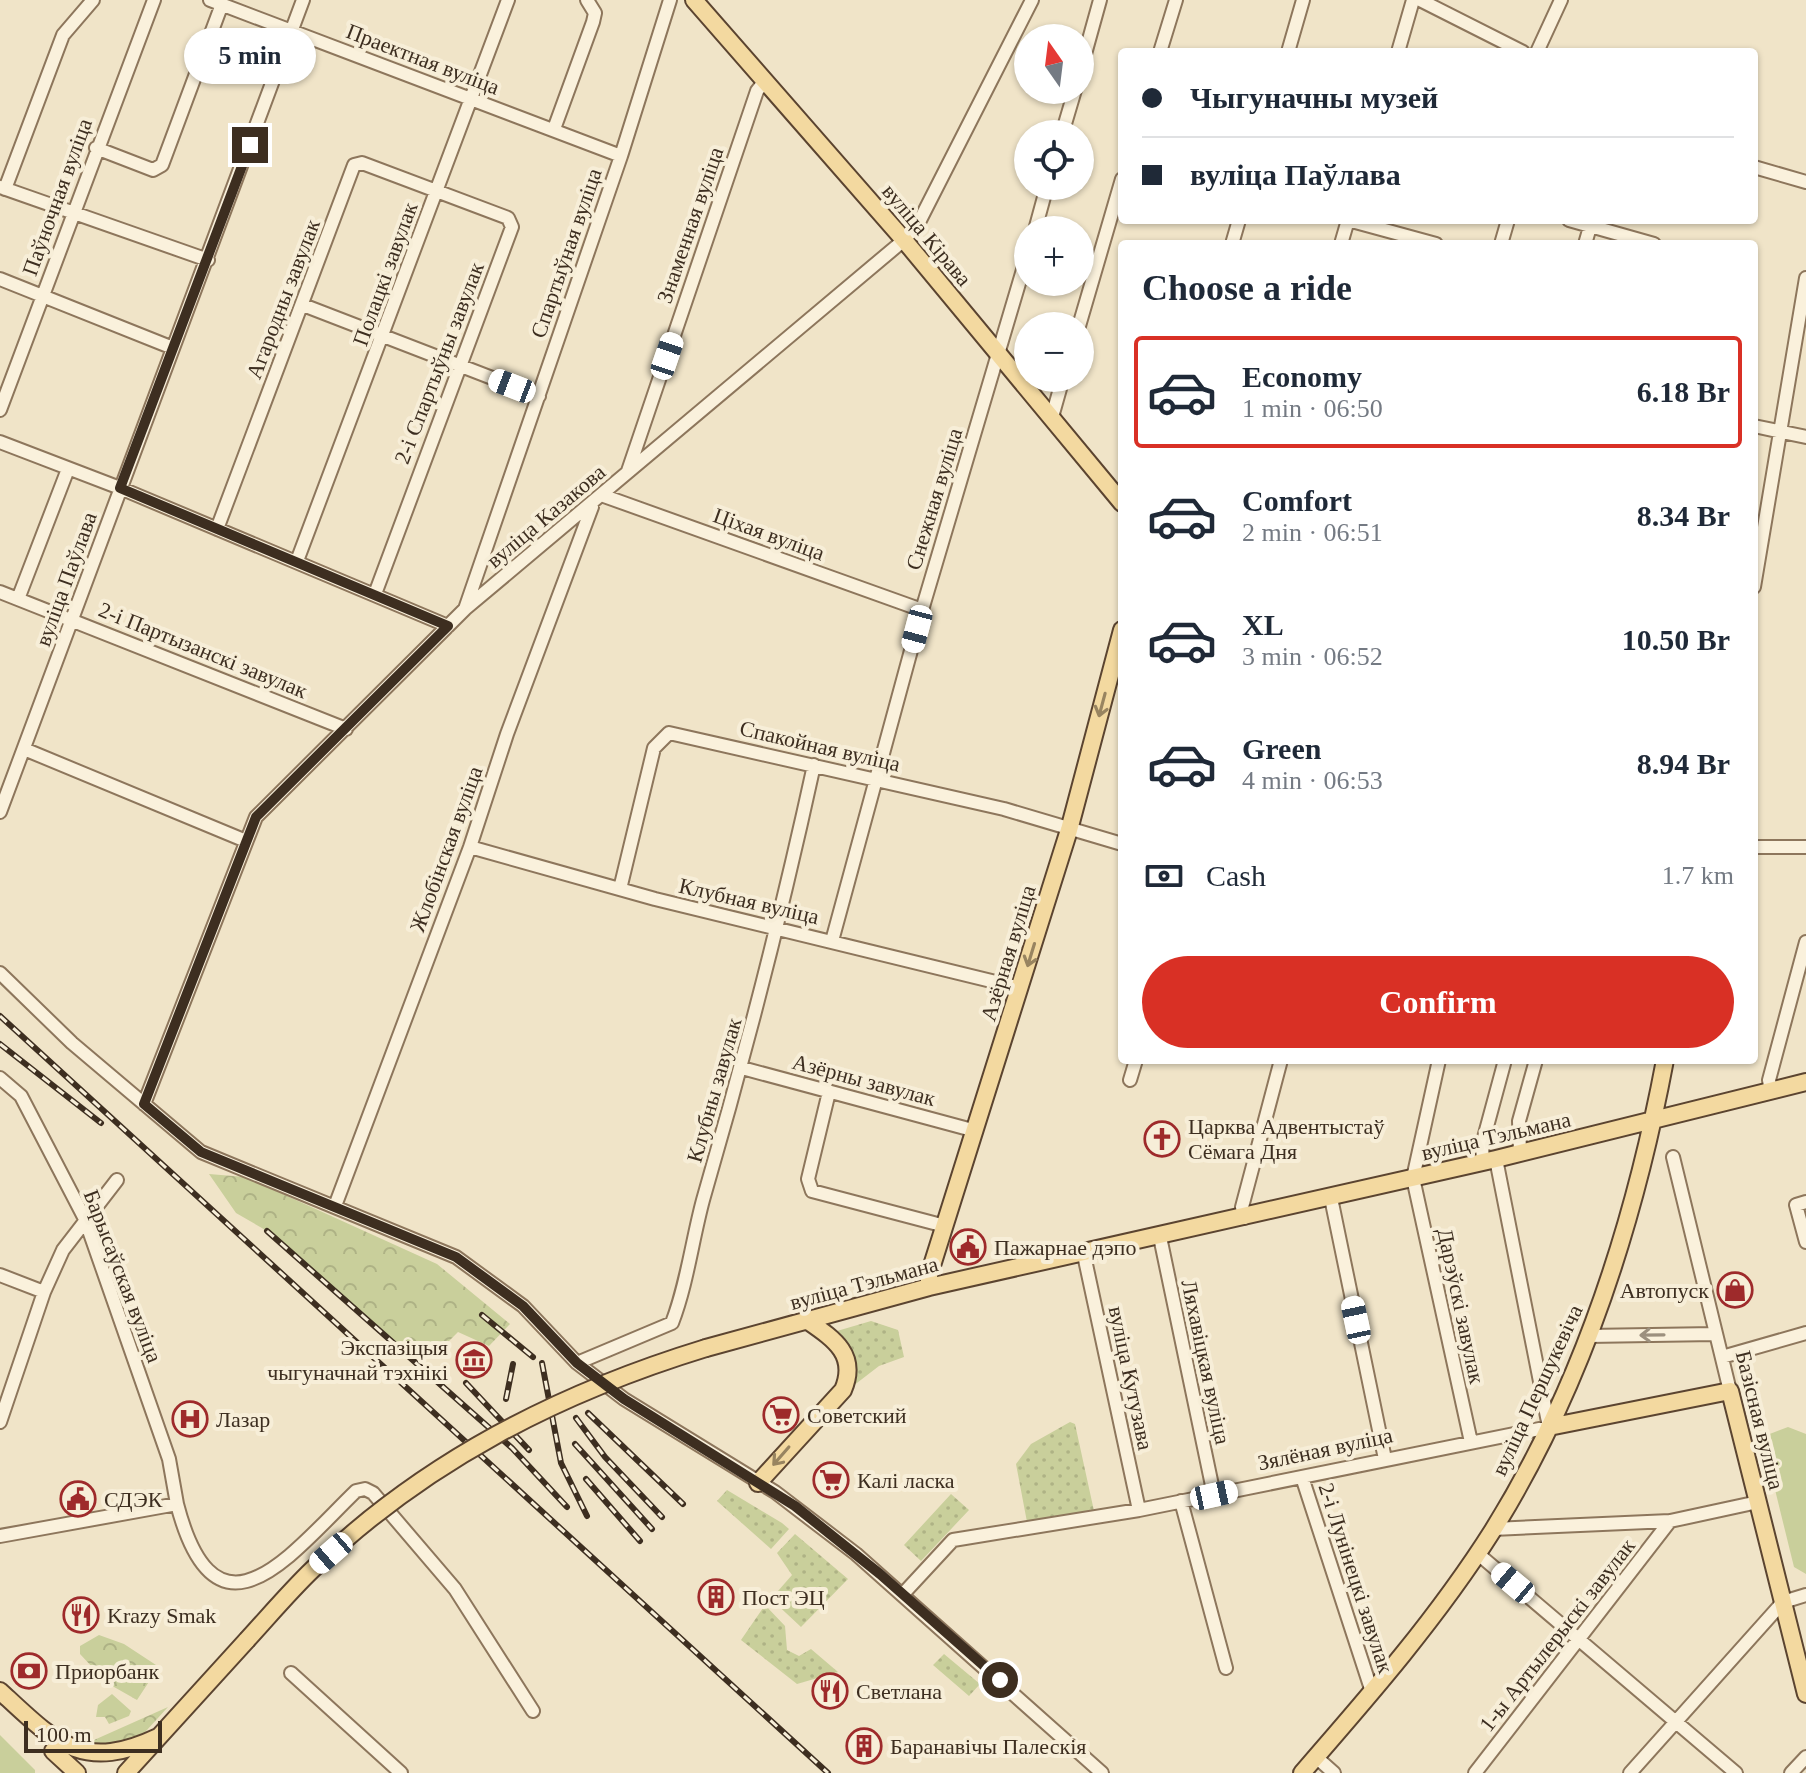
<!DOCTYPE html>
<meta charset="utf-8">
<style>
body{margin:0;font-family:"Times New Roman",serif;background:#f2f2f3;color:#1f2937;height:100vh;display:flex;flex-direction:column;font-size:30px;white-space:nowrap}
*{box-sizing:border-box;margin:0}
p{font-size:26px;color:#747a83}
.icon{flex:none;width:44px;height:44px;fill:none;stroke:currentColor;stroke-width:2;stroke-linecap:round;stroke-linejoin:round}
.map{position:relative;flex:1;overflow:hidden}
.side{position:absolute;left:1118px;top:240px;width:640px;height:824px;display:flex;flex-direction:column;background:#fff;border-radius:8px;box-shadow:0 2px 6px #0004}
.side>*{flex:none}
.banner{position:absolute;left:1118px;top:48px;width:640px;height:176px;border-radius:8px;box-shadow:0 2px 6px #0004;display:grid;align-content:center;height:176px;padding:0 24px;background:#fff}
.needle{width:52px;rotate:346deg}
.controls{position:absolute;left:1014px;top:24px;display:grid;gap:16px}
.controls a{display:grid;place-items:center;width:80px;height:80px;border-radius:50%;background:#fff;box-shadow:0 2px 6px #0004;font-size:40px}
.scale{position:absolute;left:24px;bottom:20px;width:138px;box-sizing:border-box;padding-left:8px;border:4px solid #3d2e20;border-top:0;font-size:22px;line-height:28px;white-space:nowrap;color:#3d2e20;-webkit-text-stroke:6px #f7eed8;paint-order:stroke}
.end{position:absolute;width:36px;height:36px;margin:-18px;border:10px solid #3d2e20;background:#fff;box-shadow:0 0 0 4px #fff}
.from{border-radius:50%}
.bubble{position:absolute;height:56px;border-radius:28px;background:#fff;box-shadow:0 2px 6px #0004;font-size:26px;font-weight:600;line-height:56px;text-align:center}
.car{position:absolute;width:24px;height:48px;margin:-24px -12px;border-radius:10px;box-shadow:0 0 6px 2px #0007;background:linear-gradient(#fff 24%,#345 0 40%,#fff 0 76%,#345 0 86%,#fff 0)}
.banner b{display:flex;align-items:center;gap:28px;height:76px;font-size:30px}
.banner b+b{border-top:2px solid #e0e1e3}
.banner i{width:20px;height:20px;background:#1f2937}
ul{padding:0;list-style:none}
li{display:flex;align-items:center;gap:24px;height:112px;margin:0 16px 12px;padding:0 8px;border:4px solid transparent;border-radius:8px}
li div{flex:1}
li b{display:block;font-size:30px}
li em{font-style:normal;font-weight:600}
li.active{border-color:#d93025}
li>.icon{width:72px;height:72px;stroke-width:1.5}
h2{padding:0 24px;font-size:36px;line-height:96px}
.pay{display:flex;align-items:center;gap:20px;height:88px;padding:0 24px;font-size:30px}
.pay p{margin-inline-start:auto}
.primary-button{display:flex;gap:16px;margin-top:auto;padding:16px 24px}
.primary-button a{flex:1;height:92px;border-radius:48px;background:#d93025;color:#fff;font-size:32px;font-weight:600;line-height:92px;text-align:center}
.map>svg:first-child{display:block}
.grass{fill:url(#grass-dots)}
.forest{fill:url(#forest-crowns)}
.pitch{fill:#c9cf9b}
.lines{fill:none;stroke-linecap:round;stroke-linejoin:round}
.minor-casing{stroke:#8d765c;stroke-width:16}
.major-casing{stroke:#5b4430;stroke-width:20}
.minor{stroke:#faf1dc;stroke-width:12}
.major{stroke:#f3d9a0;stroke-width:16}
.rail-casing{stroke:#3d2e20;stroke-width:6}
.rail{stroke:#f7eed8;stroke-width:3;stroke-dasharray:9;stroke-linecap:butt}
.major-bridge-casing{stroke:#5b4430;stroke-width:20;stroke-linecap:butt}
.major-bridge{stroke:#f3d9a0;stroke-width:16}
.oneway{stroke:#988460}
.oneway2{stroke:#9c907e}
.route{stroke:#3d2e20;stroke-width:10}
.labels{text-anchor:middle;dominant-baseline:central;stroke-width:8;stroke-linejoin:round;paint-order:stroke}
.street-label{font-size:22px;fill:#3d2e20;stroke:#f7eed8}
.poi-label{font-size:22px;fill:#3d2e20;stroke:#f7eed8;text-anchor:start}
</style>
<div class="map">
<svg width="1806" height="1773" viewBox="0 0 1806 1773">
<defs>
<pattern id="grass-dots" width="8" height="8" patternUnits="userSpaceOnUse" patternTransform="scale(2)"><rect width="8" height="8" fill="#c9cf9b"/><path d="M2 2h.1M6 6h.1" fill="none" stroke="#aeb285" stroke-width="1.8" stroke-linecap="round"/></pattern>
<pattern id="forest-crowns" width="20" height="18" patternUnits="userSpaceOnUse" patternTransform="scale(2)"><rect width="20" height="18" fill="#c9cf9b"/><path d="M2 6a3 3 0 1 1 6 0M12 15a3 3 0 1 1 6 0" fill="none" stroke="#aeb285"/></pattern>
</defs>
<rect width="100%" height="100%" fill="#f0e4c8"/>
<path class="grass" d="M871,1321L898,1330L904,1357L879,1366L853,1386L854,1377L837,1331Z
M1070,1422L1075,1424L1094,1511L1027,1522L1016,1464L1031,1444Z
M727,1490L782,1523L789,1529L771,1549L717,1501Z
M951,1494L969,1510L921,1561L904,1545Z
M795,1534L848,1579L801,1627L771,1599L792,1575L777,1553Z
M765,1605L785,1626L787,1650L799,1656L811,1649L838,1672L797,1684L741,1640Z
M944,1654L980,1684L969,1696L933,1665Z"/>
<path class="forest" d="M209,1174L245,1177L437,1264L510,1324L489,1346L458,1332L443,1347L410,1357L267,1231L236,1213Z
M99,1635L124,1644L156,1665V1671L137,1700L107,1683L80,1654V1646Z
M112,1694L131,1711L129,1716L109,1724L105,1717H96L98,1705Z
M168,1707L136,1742L119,1751L78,1742L94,1740Z"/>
<path class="pitch" d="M1788,1427L1806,1434V1574L1794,1567L1764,1445L1767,1435Z
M0,1735L35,1770V1773H0Z"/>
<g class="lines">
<defs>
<path id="minor" d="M210,0L621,156
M1420,0L1523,52
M1160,52L1176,0
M1288,52L1303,0
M1398,52L1413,0
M1537,52L1561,0
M1080,72L1100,0
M554,129L593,22L595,13L587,0
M1062,134L1075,90
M96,148L153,170L162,165L222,4
M1754,167L1806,182
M0,187L208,260
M5,189L63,35L93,0
M1569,220L1654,244
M1035,230L1047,186
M1232,244L1239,220
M1341,244L1348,220L1436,244
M1501,244L1508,220
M1585,244L1592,220
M0,279L173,348
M303,305L539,396
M1079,326L1122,179
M0,410L154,0
M1052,417L1063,378
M1754,426L1806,437
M0,442L120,488L448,626
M628,471L757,91L764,82
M604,496L922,610
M217,529L354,165L362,163L508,218L512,227L375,594
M297,561L508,0
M1754,587L1806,278
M0,592L346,729
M18,599L68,469
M465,609L621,156L670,0
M24,749L246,841
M0,812L303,0
M470,847L655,899L1020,988
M1754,847H1806
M620,889L654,748L669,733L1004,809L1122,844
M832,941L922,610L1028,253
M0,973L72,1043L201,1152L456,1257L523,1306L577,1363L624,1399L775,1492L856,1554L1102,1773
M1439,1060L1413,1178L1471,1442
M742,1068L976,1131
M0,1078L21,1096L85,1219L169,1459L177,1504
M1130,1080L1136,1060
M829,1092L808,1179L812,1191L945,1226
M1771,1092L1769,1080L1806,942
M144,1104L256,817L465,609L904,240L918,224L1032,0
M1520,1153L1519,1121L1536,1060
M1673,1157L1730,1391
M1483,1162L1482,1145L1505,1060
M1331,1198L1385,1459
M1806,1202L1796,1205L1806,1242
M335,1206L470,847L507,734L592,507
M1244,1218L1242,1207L1281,1060
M1160,1237L1214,1495
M1084,1255L1139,1510
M0,1275L44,1292
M1588,1336L1715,1334
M1722,1357L1806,1333
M577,1363L672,1323C687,1284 692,1241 703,1200C745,1056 782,912 814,765
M0,1422L44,1292L63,1250L117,1180
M1302,1477L1372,1692
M1181,1501L1226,1668
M1493,1529L1670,1521L1758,1502
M0,1536L177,1504C216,1654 291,1554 356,1491L365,1489L373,1493L455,1589L533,1711
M1477,1553L1736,1773
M903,1594L953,1540L1139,1510L1549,1427L1496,1159
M291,1673L401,1773
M1316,1757L1334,1773
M1475,1773L1670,1521
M1630,1773L1783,1602L1806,1595
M1791,1773L1806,1757"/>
<path id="major" d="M694,0L904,240L1122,503
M929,1287V1275L1069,830L1122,630
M706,1348L929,1287L1496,1159L1806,1082
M1549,1427L1730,1391L1806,1694
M758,1483L843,1390C858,1355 834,1339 808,1321
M0,1691C55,1742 82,1773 158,1737
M53,1751L77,1773
M126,1773L247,1640
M1302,1773C1370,1695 1438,1617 1493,1530C1582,1387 1634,1225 1665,1060"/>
</defs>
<use href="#minor" class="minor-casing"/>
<use href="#major" class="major-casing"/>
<use href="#minor" class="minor"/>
<use href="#major" class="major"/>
<defs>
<path id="rail" d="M0,1016L828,1773
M0,1044L101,1123
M267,1231L512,1448L567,1507
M482,1315L533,1357
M542,1363L561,1463L587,1516
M466,1383L529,1450
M506,1399L513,1364
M588,1413L683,1504
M576,1418L605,1457L662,1517
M575,1444L652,1529
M586,1479L640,1541"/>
</defs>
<use href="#rail" class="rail-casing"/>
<use href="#rail" class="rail"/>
<defs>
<path id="major-bridge" d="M247,1640C269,1616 290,1591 313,1569C425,1461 559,1393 706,1348"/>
</defs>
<use href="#major-bridge" class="major-bridge-casing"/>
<use href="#major-bridge" class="major-bridge"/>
</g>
<defs><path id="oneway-shaft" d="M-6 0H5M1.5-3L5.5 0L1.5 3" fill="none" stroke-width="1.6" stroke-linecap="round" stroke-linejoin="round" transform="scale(2)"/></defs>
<g class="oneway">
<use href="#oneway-shaft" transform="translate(1102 705) rotate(105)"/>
<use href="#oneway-shaft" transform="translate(1031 955) rotate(107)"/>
<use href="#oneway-shaft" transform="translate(781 1456) rotate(131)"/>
</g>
<use class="oneway2" href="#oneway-shaft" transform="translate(1652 1335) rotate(179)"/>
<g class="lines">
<path class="route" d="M250,145L120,488L448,626L256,817L144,1104L201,1152L456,1257L523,1306L577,1363L624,1399L795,1506L880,1574L1000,1680"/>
</g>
<defs>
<symbol id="church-ring" viewBox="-11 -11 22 22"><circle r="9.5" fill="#f7eed8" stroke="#9e2a2b" stroke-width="1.5"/><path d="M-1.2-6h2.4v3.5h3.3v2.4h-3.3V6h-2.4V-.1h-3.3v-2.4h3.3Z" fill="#9e2a2b"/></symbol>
<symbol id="civic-ring" viewBox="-11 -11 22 22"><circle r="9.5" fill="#f7eed8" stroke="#9e2a2b" stroke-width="1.5"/><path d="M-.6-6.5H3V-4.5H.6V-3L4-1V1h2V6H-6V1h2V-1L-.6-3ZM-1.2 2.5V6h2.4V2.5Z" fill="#9e2a2b"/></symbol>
<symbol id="shop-ring" viewBox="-11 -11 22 22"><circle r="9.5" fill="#f7eed8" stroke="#9e2a2b" stroke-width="1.5"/><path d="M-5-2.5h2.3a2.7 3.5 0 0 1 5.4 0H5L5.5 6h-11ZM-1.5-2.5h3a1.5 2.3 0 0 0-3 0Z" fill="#9e2a2b"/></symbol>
<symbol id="museum-ring" viewBox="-11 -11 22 22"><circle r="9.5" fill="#f7eed8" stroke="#9e2a2b" stroke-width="1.5"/><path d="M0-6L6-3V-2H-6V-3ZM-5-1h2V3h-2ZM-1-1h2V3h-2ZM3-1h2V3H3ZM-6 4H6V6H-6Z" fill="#9e2a2b"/></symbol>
<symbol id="supermarket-ring" viewBox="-11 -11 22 22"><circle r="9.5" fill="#f7eed8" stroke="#9e2a2b" stroke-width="1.5"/><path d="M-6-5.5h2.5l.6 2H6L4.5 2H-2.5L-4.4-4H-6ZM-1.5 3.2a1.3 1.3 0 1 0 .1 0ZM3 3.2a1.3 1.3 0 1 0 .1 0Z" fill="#9e2a2b"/></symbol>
<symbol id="hospital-ring" viewBox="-11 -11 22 22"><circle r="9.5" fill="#f7eed8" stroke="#9e2a2b" stroke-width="1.5"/><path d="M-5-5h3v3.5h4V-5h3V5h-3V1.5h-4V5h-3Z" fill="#9e2a2b"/></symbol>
<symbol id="building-ring" viewBox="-11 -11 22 22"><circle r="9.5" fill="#f7eed8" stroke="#9e2a2b" stroke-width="1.5"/><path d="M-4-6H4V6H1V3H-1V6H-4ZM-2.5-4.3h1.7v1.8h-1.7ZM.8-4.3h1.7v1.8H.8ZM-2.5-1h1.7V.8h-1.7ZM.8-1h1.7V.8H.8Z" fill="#9e2a2b"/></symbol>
<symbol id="restaurant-ring" viewBox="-11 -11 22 22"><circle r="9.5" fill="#f7eed8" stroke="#9e2a2b" stroke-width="1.5"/><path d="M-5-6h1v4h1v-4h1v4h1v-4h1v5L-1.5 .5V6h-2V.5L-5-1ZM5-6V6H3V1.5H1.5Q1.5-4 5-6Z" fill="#9e2a2b"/></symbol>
<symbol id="bank-ring" viewBox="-11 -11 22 22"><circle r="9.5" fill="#f7eed8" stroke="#9e2a2b" stroke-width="1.5"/><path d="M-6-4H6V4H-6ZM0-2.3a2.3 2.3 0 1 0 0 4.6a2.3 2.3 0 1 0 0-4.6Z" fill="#9e2a2b"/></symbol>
</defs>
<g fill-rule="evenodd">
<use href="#church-ring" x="1142" y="1119" width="40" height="40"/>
<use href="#civic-ring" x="948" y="1227" width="40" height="40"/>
<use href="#shop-ring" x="1715" y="1270" width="40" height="40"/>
<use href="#museum-ring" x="454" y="1340" width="40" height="40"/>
<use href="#supermarket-ring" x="761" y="1395" width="40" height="40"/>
<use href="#hospital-ring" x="170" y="1399" width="40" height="40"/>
<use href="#supermarket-ring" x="811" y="1460" width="40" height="40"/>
<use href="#civic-ring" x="58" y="1479" width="40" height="40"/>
<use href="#building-ring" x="696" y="1577" width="40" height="40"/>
<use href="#restaurant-ring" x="61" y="1595" width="40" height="40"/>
<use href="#bank-ring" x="9" y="1651" width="40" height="40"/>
<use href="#restaurant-ring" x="810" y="1671" width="40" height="40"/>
<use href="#building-ring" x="844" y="1726" width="40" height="40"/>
</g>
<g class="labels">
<g class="street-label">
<text transform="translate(423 59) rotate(21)">Праектная вуліца</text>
<text transform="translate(57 197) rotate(-70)">Паўночная вуліца</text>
<text transform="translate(690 225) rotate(-71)">Знаменная вуліца</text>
<text transform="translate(927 235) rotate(50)">вуліца Кірава</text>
<text transform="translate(566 253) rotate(-71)">Спартыўная вуліца</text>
<text transform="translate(385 274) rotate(-70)">Полацкі завулак</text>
<text transform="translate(283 299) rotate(-69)">Агародны завулак</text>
<text transform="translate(439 363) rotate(-69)">2-і Спартыўны завулак</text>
<text transform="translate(934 499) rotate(-73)">Снежная вуліца</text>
<text transform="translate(546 516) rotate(-40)">вуліца Казакова</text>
<text transform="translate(769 534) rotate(20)">Ціхая вуліца</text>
<text transform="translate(66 579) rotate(-70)">вуліца Паўлава</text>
<text transform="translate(203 650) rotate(22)">2-і Партызанскі завулак</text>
<text transform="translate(820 746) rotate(13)">Спакойная вуліца</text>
<text transform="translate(446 849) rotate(-70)">Жлобінская вуліца</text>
<text transform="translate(749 901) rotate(13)">Клубная вуліца</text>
<text transform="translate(1008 953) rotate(-73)">Азёрная вуліца</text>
<text transform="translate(864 1080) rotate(15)">Азёрны завулак</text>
<text transform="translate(714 1090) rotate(-74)">Клубны завулак</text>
<text transform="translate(1496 1136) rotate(-13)">вуліца Тэльмана</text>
<text transform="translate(123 1276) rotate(69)">Барысаўская вуліца</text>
<text transform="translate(864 1283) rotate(-15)">вуліца Тэльмана</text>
<text transform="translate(1461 1306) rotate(78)">Дарэўскі завулак</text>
<text transform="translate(1206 1362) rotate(78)">Ляхавіцкая вуліца</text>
<text transform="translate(1131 1378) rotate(78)">вуліца Кутузава</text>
<text transform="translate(1537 1390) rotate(-65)">вуліца Першукевіча</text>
<text transform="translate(1760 1420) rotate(76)">Базісная вуліца</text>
<text transform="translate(1325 1449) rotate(-12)">Зялёная вуліца</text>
<text transform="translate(1356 1578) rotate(72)">2-і Лунінецкі завулак</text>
<text transform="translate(1557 1635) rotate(-52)">1-ы Артылерыскі завулак</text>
</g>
<g class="poi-label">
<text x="1188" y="1126">Царква Адвентыстаў<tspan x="1188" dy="25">Сёмага Дня</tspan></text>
<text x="994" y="1247">Пажарнае дэпо</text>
<text x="1709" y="1290" text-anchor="end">Автопуск</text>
<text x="448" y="1347" text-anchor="end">Экспазіцыя<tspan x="448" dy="25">чыгуначнай тэхнікі</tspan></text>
<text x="807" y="1415">Советский</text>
<text x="216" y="1419">Лазар</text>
<text x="857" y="1480">Калі ласка</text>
<text x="104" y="1499">СДЭК</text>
<text x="742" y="1597">Пост ЭЦ</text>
<text x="107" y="1615">Krazy Smak</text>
<text x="55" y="1671">Приорбанк</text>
<text x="856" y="1691">Светлана</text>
<text x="890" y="1746">Баранавічы Палескія</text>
</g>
</g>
</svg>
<div class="controls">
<a><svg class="needle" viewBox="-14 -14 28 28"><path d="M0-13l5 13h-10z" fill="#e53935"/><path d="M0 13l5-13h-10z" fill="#747a83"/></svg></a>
<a><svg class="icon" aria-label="locate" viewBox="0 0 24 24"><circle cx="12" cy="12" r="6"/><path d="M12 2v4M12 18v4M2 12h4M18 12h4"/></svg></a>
<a>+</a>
<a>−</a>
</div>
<div class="scale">100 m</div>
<i class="end from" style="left:1000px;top:1680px"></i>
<i class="end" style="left:250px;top:145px"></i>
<div class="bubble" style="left:184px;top:28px;width:132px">5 min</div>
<i class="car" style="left:667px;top:356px;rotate:19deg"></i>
<i class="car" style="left:512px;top:386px;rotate:291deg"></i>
<i class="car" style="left:917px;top:629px;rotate:195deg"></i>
<i class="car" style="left:1356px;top:1320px;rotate:348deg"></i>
<i class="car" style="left:1214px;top:1495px;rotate:78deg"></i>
<i class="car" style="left:331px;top:1553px;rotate:229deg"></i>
<i class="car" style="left:1513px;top:1583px;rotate:310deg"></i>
<div class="banner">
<b><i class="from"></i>Чыгуначны музей</b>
<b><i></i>вуліца Паўлава</b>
</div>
<section class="side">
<h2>Choose a ride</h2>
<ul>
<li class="active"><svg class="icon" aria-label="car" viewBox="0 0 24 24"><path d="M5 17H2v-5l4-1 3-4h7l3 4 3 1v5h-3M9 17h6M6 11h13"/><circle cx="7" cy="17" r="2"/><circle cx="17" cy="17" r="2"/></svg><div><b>Economy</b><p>1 min · 06:50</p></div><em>6.18 Br</em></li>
<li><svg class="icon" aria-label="car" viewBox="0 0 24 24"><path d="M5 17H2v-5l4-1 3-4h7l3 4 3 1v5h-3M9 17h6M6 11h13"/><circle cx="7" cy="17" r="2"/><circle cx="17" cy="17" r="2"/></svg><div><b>Comfort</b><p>2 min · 06:51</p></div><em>8.34 Br</em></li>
<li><svg class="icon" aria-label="car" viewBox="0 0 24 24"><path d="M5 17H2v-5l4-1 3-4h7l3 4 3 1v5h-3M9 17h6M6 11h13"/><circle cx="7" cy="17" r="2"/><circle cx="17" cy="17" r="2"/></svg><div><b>XL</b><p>3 min · 06:52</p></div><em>10.50 Br</em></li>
<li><svg class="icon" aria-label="car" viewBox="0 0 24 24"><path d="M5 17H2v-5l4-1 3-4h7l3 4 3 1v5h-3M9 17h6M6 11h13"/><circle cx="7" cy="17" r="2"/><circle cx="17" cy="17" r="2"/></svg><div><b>Green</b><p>4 min · 06:53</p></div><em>8.94 Br</em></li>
</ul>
<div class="pay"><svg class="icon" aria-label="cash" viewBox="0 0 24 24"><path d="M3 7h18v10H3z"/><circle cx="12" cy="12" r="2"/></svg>Cash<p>1.7 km</p></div>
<div class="primary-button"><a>Confirm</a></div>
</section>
</div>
